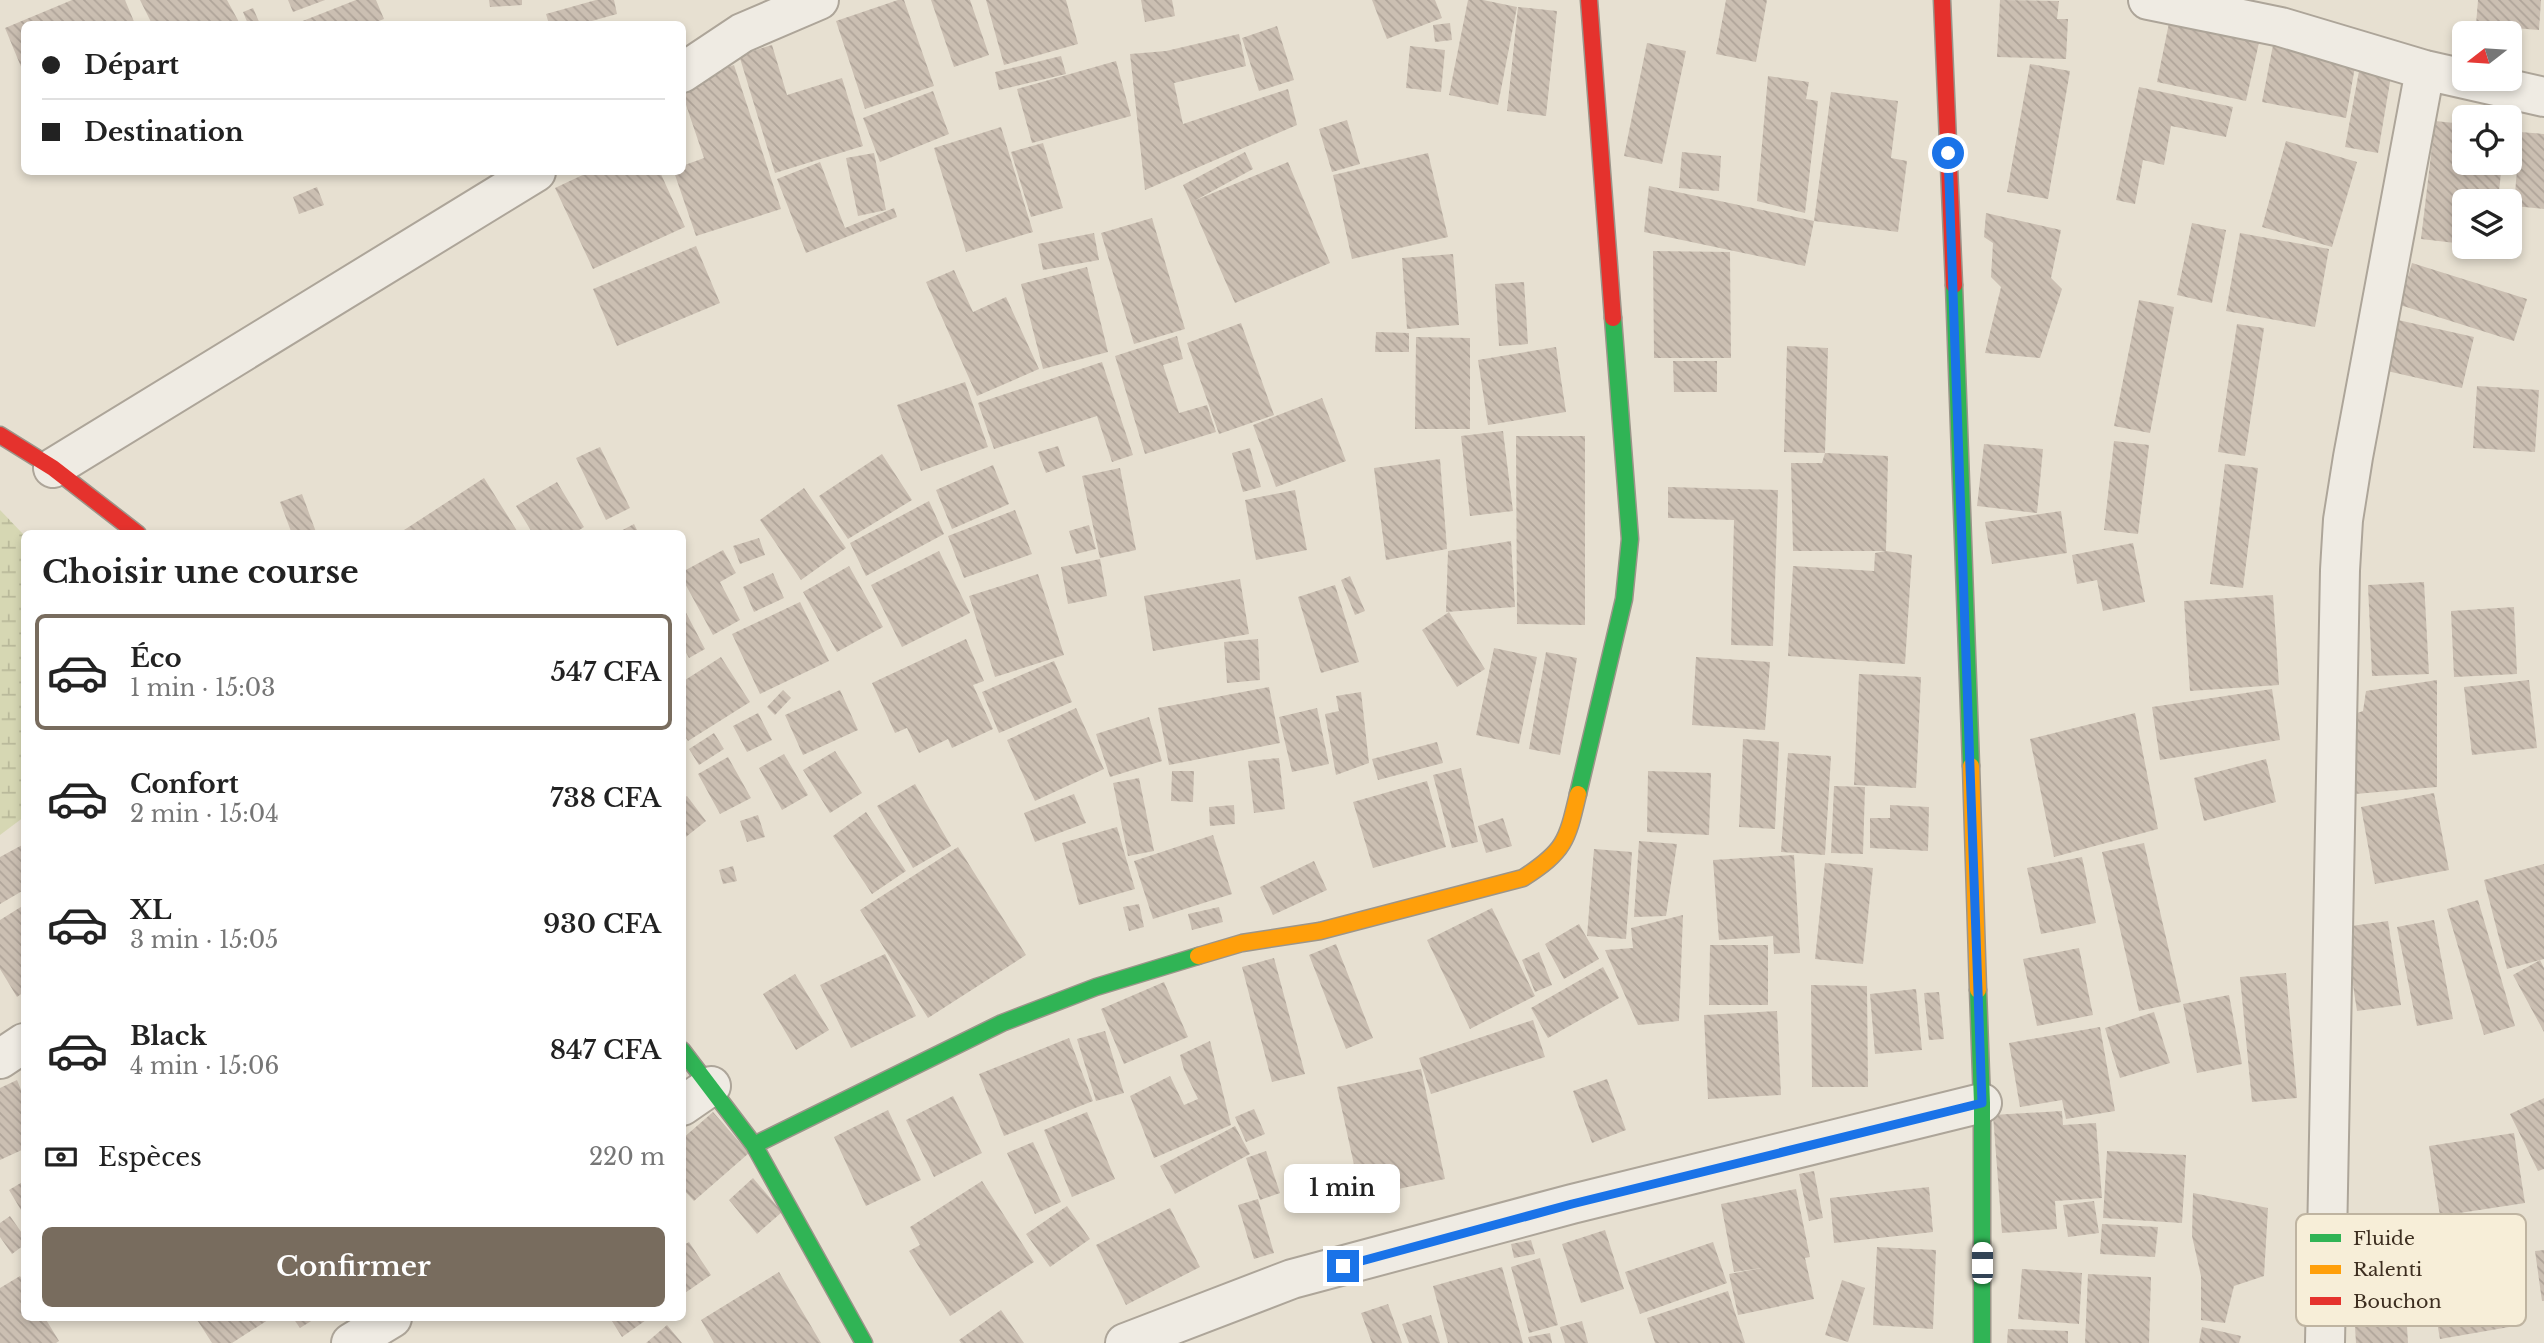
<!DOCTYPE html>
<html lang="fr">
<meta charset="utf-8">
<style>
body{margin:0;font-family:"Libre Baskerville",serif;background:#f2f2f2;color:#222;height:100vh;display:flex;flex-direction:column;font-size:26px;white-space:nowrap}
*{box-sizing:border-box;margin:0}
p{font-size:23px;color:#767676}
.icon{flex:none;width:38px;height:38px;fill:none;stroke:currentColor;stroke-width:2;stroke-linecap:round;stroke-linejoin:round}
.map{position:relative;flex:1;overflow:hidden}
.sheet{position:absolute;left:21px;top:530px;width:665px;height:791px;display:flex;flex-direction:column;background:#fff;border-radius:10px;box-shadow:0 4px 10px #0003}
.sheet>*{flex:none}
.hud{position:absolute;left:21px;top:21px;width:665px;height:154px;border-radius:10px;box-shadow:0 4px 10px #0003;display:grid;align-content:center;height:154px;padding:0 21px;background:#fff}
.needle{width:46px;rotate:253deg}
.buttons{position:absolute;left:2452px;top:21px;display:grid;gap:14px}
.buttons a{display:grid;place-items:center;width:70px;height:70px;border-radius:10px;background:#fff;box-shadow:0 4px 10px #0003;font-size:35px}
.end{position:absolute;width:32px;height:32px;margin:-16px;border:9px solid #1a73e8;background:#fff;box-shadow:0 0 0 4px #fff}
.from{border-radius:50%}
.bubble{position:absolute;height:49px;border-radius:10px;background:#fff;box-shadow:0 4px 10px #0003;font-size:23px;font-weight:600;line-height:49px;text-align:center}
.car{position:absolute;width:21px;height:42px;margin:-21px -10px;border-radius:9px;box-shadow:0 0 5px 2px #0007;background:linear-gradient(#fff 24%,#345 0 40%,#fff 0 76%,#345 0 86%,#fff 0)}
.hud b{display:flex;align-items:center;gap:24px;height:66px;font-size:26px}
.hud b+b{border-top:2px solid #e0e0e0}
.hud i{width:18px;height:18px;background:#222}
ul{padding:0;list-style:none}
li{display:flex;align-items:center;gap:21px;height:116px;margin:0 14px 10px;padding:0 7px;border:4px solid transparent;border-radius:10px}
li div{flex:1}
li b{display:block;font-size:26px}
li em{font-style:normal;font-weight:600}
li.active{border-color:#786c5e}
li>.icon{width:63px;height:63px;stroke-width:1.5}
h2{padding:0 21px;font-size:32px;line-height:84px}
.pay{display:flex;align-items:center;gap:18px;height:77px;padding:0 21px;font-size:26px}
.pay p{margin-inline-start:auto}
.primary-button{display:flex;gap:14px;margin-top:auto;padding:14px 21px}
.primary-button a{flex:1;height:80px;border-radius:10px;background:#786c5e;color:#fff;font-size:28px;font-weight:600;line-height:80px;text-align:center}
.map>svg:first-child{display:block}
.wetland{fill:url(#wetland-marsh)}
.building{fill:url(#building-back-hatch)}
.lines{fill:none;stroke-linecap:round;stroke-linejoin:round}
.street-casing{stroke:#ada599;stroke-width:42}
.fast-casing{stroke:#9c958a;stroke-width:19}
.slow-casing{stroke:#9c958a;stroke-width:19}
.jam-casing{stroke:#9c958a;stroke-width:19}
.street{stroke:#efebe3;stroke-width:38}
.fast{stroke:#30b455;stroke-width:16}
.slow{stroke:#ff9f0a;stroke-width:16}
.jam{stroke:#e5322d;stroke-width:16}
.route{stroke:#1a73e8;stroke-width:9}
.key{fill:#f7eed8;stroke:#bfb4a1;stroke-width:2}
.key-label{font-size:19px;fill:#3d2e20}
</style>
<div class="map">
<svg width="2544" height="1343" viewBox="0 0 2544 1343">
<defs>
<pattern id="wetland-marsh" width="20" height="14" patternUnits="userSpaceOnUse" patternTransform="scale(1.75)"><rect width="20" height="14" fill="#d6d7b3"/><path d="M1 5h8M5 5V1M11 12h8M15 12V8" fill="none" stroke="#b9b99a"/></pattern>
<pattern id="building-back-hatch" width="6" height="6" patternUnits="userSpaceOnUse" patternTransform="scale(1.75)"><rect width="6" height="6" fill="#cbbfb2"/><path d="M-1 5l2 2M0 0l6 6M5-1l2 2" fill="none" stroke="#afa499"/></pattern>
</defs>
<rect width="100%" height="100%" fill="#e7e0d1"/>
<path class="wetland" d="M0,510L24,535V817L0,835Z"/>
<path class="building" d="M72,0H125L135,24H24V74L5,28Z
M140,0H227L240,24H152Z
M288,0H325L293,12Z
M356,0H376L384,19L371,24H295Z
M489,0H522V5L490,7Z
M596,0H614L617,14L581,24H549L546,14Z
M898,0H904L934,86L865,109L836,21Z
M931,0H970L989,55L954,67Z
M986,0H1066L1078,44L1004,65Z
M1141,0H1172L1175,16L1145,22Z
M1372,0H1435L1442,18L1387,39Z
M1468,0H1483L1517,7L1498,105L1449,95Z
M1726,0H1767L1756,62L1716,54Z
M2000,0L2059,1L2057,19H2068L2066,59L1997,57Z
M2478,0H2541L2539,30L2476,25Z
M1518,7L1557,11L1546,116L1507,111Z
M253,8L260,24H248L243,12Z
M2170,18L2260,38L2246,101L2157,82Z
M1450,23L1452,40L1435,42L1433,25Z
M1277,26L1294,80L1259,91L1242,38Z
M1239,34L1246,66L1174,83L1183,124L1288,89L1297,125L1145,190L1130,54L1166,51Z
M1647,43L1686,51L1662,164L1624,156Z
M772,45L787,95L842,78L863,146L775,173L739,55Z
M2273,45L2356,61L2346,118L2262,102Z
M1410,46L1445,50L1441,92L1406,88Z
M1061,56L1066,74L999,90L995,72Z
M1116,61L1131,116L1032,143L1017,89Z
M2030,64L2070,71L2048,199L2007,192Z
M734,65L781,209L696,236L674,172H682V166L704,158L682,93V82Z
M2359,71L2391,76L2378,153L2345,147Z
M1768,76L1809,82L1806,99L1818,101L1805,213L1757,201Z
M2139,87L2233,107L2226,137L2171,126L2164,165L2143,160L2135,204L2116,200Z
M933,91L949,134L880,162L863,118Z
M1831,92L1898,101L1891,158L1907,161L1898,232L1814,221Z
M1347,120L1360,164L1332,172L1319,129Z
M2435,121L2464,124V163H2502L2498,201H2464V244L2421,239Z
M1001,127L1033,232L966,252L934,148Z
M2520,132L2544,134V209L2514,206Z
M2286,141L2357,162L2332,247L2262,227Z
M1043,143L1063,208L1031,217L1011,152Z
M1245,152L1253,169L1196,200L1288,162L1330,263L1235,303L1183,185Z
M1682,152L1721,156L1719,191L1679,188Z
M874,153L886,210L858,216L846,158Z
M1428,153L1448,237L1352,259L1333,175Z
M820,162L845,228L894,208L897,217L806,253L777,179Z
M589,172H660L685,227L593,269L555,188Z
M1649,186L1814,221L1805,266L1644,232Z
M317,187L324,205L299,214L293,197Z
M1986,213L2061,230L2051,278L2062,289L2040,358L1985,353L2001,287L1991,277L1993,243L1984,237Z
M1152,218L1185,329L1134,344L1101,233Z
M2192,223L2226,230L2212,303L2177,295Z
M1094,233L1099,260L1043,270L1038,244Z
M2240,233L2329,249L2315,327L2226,311Z
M696,246L720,303L617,346L593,289Z
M1653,251L1730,252L1731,358H1654Z
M1453,254L1459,325L1407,329L1402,258Z
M2412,263L2527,299L2514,341L2400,305Z
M1087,267L1108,352L1043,369L1021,284Z
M954,270L973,312L1006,297L1039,369L977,396L926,282Z
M1524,282L1528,344L1499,346L1495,284Z
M2139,300L2174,307L2150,433L2114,426Z
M2398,320L2474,337L2462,388L2387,371Z
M1241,323L1274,415L1219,434L1187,343Z
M2237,324L2264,328L2245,456L2218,452Z
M1376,332L1409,333V352H1375Z
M1177,336L1183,359L1163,365L1179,413L1207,405L1216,432L1145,454L1115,356Z
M1416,337L1470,338V429H1415Z
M1787,346L1828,348L1825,453L1784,452Z
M1556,347L1566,412L1488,425L1478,360Z
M1673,361H1717V392H1674Z
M1102,362L1133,455L1112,462L1097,416L994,449L978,403Z
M965,382L988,447L921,471L897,405Z
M2477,386L2539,390L2535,452L2473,448Z
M1322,398L1346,461L1276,487L1253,425Z
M1503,431L1513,511L1470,516L1461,436Z
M1516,436H1585V625L1517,624Z
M2114,441L2149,445L2138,534L2104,530Z
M1984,444L2043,449L2037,513L1977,506Z
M1058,446L1065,466L1046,473L1038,452Z
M600,447L630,508L606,520L576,458Z
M1250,448L1261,487L1243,492L1232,453Z
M1825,453L1888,456L1886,551H1793L1791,463H1822Z
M882,454L912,500L848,539L819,496Z
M1440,459L1447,549L1386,560L1374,468Z
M2225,464L2258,468L2243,588L2210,584Z
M993,465L1009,504L952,529L936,490Z
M1120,468L1136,550L1100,558L1082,476Z
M484,478L519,534H398Z
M557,482L584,527L573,534H533L516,506Z
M1668,487L1778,490L1773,646L1731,645L1734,520L1668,518Z
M804,488L846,548L801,580L760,520Z
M1295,490L1307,550L1256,560L1245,500Z
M302,494L316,532L312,534H292L280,502Z
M929,501L944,534L866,576L850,543Z
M1015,510L1032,554L964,578L948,536Z
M2061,511L2067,553L1992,564L1985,522Z
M634,524L639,534H615Z
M1089,525L1096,549L1076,554L1069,531Z
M759,538L765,555L740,564L733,546Z
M1511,541L1515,607L1446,612L1448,551Z
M2133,543L2145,602L2103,611L2097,580L2077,584L2072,555Z
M723,550L736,573L720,582L740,620L713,635L682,578V572Z
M939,551L970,613L902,647L871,585Z
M1886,551L1912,555L1905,664L1788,656L1793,566L1874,571L1875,553Z
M1100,559L1107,596L1068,604L1061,567Z
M849,566L883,627L837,652L803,592Z
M773,573L784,598L754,612L743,587Z
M1038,574L1064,655L995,677L969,596Z
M1350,576L1365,611L1355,615L1341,580Z
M1240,579L1249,634L1153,651L1144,596Z
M2424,582L2429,674L2372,676L2368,585Z
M1335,585L1359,662L1321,673L1298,597Z
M2273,595L2279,685L2190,691L2184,601Z
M800,602L829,661L760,694L732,634Z
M682,605L705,649L689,658L682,645Z
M2514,607L2517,674L2454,677L2451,611Z
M1449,612L1485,669L1457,687L1422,630Z
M966,639L984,681L973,685L993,729L952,748L948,739L919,753L907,728L895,733L872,683Z
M1258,639L1260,680L1227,683L1224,642Z
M1494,648L1537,657L1519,744L1476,735Z
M1546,652L1577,658L1560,755L1529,749Z
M721,657L750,702L688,741L682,732V682Z
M1696,657L1770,662L1765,730L1692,725Z
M1054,661L1072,702L999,733L982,692Z
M1859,674L1921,677L1916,788L1854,785Z
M2437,680V787L2355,794L2354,714L2363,711L2366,691Z
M2529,680L2537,748L2472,755L2464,687Z
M1269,687L1280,743L1169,765L1158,708Z
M2272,689L2280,740L2160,760L2152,707Z
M783,690L791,698L775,715L767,707Z
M840,690L858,730L803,755L785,715Z
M1361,692L1369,763L1336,775L1325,714L1339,711L1336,696Z
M1076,708L1104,769L1035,801L1007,740Z
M1317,708L1329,764L1292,772L1279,717Z
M758,713L772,740L747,752L733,726Z
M2135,713L2158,829L2054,857L2030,739Z
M1149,717L1162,761L1110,777L1096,734Z
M714,733L724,749L699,765L689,749Z
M1743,739L1779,742L1775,829L1739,827Z
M1437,742L1443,763L1378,780L1372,759Z
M835,751L862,793L830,813L803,770Z
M1788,753L1831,756L1825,855L1781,852Z
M784,754L808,795L782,810L759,768Z
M728,757L751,798L720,814L698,774Z
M1279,758L1285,809L1254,813L1248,761Z
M2266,759L2276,802L2204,821L2194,778Z
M1461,768L1478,842L1452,848L1433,775Z
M1172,771H1194L1193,802L1171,801Z
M1648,771L1711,773L1709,835L1647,832Z
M1139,778L1154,851L1128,856L1113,783Z
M1427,781L1446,847L1373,868L1353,802Z
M915,784L951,846L913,868L877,806Z
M1834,786L1865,787L1863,854L1831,853Z
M2434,793L2449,870L2375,884L2361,807Z
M1074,794L1086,823L1035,842L1024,813Z
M687,796L706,821L682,840V799Z
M1234,805L1235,824L1210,826L1209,807Z
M1890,805L1929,807L1928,851L1870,848V818H1890Z
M866,812L906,871L872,894L833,836Z
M758,815L765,837L747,842L740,821Z
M1503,818L1512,846L1486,853L1478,826Z
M1117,827L1135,889L1079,905L1062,843Z
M1213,835L1232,894L1153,919L1134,861Z
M1639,841L1677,844L1666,916L1634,917Z
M2144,843L2181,1002L2139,1011L2102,852Z
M24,844V890L0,904V857Z
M958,847L1026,955L928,1018L860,910Z
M1594,849L1632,852L1626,939L1587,936Z
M1794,855L1800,953L1774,954L1773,936L1719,940L1713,860Z
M2082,857L2096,923L2041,934L2027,868Z
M1314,861L1327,890L1273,915L1260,887Z
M1825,863L1873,868L1863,964L1815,959Z
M2544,864V959L2540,960L2544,968V1032L2513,975L2540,960L2507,969L2484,880Z
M733,866L737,881L723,884L719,870Z
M2478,900L2515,1026L2484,1035L2447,909Z
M1139,904L1144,927L1129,931L1123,907Z
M24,905V992L17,997L0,969V920Z
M1219,907L1223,922L1192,930L1188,914Z
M1492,908L1535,996L1470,1029L1427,940Z
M1683,915L1679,1021L1638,1025L1605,950L1633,948L1631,928Z
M2434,920L2453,1019L2417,1026L2397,927Z
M2388,921L2401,1005L2357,1011L2344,927Z
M1579,924L1599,959L1564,979L1545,944Z
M1336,944L1373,1038L1346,1049L1309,955Z
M1710,945H1768V1005H1709Z
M2079,948L2093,1015L2037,1026L2023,959Z
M1539,952L1552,985L1535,992L1522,960Z
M885,954L916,1016L851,1048L820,985Z
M1274,958L1305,1074L1272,1082L1242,967Z
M1603,967L1619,998L1548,1038L1531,1008Z
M2286,973L2297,1098L2252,1102L2240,977Z
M795,974L829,1030L796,1050L763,994Z
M1164,982L1188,1037L1124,1064L1101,1009Z
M1811,985L1867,986L1868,1087H1812Z
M1916,989L1922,1050L1875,1054L1870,994Z
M1939,992L1944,1039L1929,1040L1924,993Z
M2229,995L2242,1064L2197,1073L2183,1004Z
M1777,1011L1781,1095L1708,1099L1704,1015Z
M2154,1012L2170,1063L2120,1078L2105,1028Z
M1533,1020L1545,1057L1431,1094L1419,1058Z
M2100,1027L2115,1111L2066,1119L2062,1100L2020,1107L2009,1043Z
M1105,1031L1124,1093L1096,1101L1077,1039Z
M1069,1038L1093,1101L1004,1136L979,1074Z
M1210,1041L1231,1125L1154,1158L1130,1096L1170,1076L1184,1105L1198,1099L1184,1070L1180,1055Z
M1421,1069L1445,1179L1361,1197L1337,1087Z
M1607,1079L1626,1130L1592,1143L1573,1091Z
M17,1080L24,1097V1149L0,1160V1088Z
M953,1096L982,1153L934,1177L906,1120Z
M2544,1098V1169L2538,1171L2510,1114Z
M1254,1109L1265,1134L1246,1142L1235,1117Z
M888,1110L921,1180L866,1206L834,1137Z
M2062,1111L2063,1125L2096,1123L2102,1198L2055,1201L2057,1229L2002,1233L1993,1115Z
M713,1112L749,1153L694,1201L682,1188V1139Z
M1087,1112L1115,1179L1072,1197L1044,1130Z
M1235,1126L1250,1154L1175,1194L1160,1166Z
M2514,1133L2525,1203L2440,1216L2429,1146Z
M1033,1142L1061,1202L1035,1214L1007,1153Z
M1266,1151L1280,1193L1260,1200L1246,1158Z
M2107,1151L2186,1155L2182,1223L2103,1218Z
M1814,1171L1823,1218L1809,1221L1799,1174Z
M753,1178L782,1212L757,1234L729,1200Z
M24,1181V1215L9,1190Z
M982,1181L1034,1262L950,1316L909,1251L920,1245L910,1227Z
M1929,1187L1933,1232L1834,1243L1830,1198Z
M1796,1189L1810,1257L1805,1258L1814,1299L1738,1315L1729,1274L1762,1268L1734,1272L1721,1204Z
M2193,1193L2268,1208L2264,1276L2234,1286L2225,1323L2201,1320V1276L2192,1236Z
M1258,1199L1274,1253L1254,1259L1238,1205Z
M2094,1201L2099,1233L2068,1237L2063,1205Z
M1067,1206L1090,1239L1050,1267L1026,1234Z
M1170,1208L1200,1267L1126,1305L1096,1245Z
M10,1216L24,1236V1245L12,1254L0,1237V1223Z
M2102,1224L2158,1227L2155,1257L2100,1254Z
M1605,1230L1624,1289L1581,1303L1562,1244Z
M1531,1240L1535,1254L1514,1258L1511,1244Z
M689,1242L711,1275L682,1295V1246Z
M1713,1242L1727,1283L1640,1314L1625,1272Z
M2402,1244L2408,1343H2356L2350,1247Z
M1877,1247L1936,1250L1933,1329L1873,1325Z
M2544,1250V1301H2542L2535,1251Z
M1540,1258L1558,1325L1529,1333L1511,1267Z
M1502,1267L1523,1343H1448L1433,1286Z
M2022,1269L2082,1273L2079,1324L2018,1319Z
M779,1272L821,1343H714L701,1320Z
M2088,1274L2151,1277L2149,1343H2085Z
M20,1276L24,1283V1318H45L59,1341L56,1343H0V1288Z
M1842,1280L1865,1288L1848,1342L1825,1335Z
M1728,1291L1745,1343H1655L1647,1318Z
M2509,1292L2515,1326L2440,1339L2434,1305Z
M1388,1304L1402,1343H1372L1361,1313Z
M1001,1310L1024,1343H961L959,1340Z
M1431,1315L1440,1343H1409L1402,1324Z
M196,1318H271L232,1343H212Z
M293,1318H316L300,1328Z
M610,1318H649L622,1337Z
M1582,1321L1588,1343H1565L1560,1327Z
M667,1325L682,1343H646Z
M2202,1327L2241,1336L2239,1343H2199Z
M2008,1329L2068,1331V1343H2007Z
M1550,1333L1552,1343H1530L1528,1337Z"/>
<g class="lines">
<defs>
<path id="street" d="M2148,0L2281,27L2425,70L2544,97
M682,73L742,33L819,0
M53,468L536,172
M0,1059L24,1043
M682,1106L711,1086
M351,1343L392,1318
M1125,1343L1292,1279L1572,1204L1982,1103
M2325,1343L2340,570L2343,520L2353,457L2425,70"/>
<path id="fast" d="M1954,285L1971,766
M1578,794L1624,599L1630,539L1613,318
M1978,990L1982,1103V1343
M682,1050L754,1145L864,1343
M754,1145L1002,1023L1096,987L1198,956"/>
<path id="slow" d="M1971,766L1978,990
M1198,956L1242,943L1320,931L1523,878C1565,851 1567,841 1578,794"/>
<path id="jam" d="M1589,0L1613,318
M1942,0L1954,285
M0,435L53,468L138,534"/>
</defs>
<use href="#street" class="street-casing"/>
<use href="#fast" class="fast-casing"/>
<use href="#slow" class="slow-casing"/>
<use href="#jam" class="jam-casing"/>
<use href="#street" class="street"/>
<use href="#fast" class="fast"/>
<use href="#slow" class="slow"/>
<use href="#jam" class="jam"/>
</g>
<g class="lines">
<path class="route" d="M1343,1266L1572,1204L1982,1103L1948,153"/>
</g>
<rect x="2296" y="1214" width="230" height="112" rx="10" class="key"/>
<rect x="2310" y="1234" width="31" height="8" fill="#30b455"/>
<rect x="2310" y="1265" width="31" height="9" fill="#ff9f0a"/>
<rect x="2310" y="1297" width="31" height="8" fill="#e5322d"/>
<g class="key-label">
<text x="2353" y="1245">Fluide</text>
<text x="2353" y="1276">Ralenti</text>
<text x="2353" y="1308">Bouchon</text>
</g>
</svg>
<div class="buttons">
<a><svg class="needle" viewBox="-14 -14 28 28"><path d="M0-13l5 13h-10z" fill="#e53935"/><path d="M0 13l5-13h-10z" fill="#767676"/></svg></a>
<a><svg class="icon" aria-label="locate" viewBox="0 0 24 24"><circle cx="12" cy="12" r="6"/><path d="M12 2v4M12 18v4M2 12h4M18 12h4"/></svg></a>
<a><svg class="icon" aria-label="layers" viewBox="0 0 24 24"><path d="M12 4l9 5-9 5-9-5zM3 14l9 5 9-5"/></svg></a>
</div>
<i class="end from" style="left:1948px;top:153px"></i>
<i class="end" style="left:1343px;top:1266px"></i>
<div class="bubble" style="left:1284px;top:1164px;width:116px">1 min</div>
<i class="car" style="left:1982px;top:1263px;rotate:0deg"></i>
<div class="hud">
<b><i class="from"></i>Départ</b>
<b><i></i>Destination</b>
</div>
<section class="sheet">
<h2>Choisir une course</h2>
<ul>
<li class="active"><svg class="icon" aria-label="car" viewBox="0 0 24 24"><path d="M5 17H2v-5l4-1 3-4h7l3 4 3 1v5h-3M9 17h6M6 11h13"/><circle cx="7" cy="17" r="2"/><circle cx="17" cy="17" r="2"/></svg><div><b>Éco</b><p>1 min · 15:03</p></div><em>547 CFA</em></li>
<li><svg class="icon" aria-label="car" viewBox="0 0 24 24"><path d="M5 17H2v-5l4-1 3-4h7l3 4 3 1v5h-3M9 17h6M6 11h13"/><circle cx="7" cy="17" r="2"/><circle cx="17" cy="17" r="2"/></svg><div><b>Confort</b><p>2 min · 15:04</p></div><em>738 CFA</em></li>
<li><svg class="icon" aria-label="car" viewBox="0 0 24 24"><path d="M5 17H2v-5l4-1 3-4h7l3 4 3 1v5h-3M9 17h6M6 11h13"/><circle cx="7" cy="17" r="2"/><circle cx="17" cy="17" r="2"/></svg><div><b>XL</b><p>3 min · 15:05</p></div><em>930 CFA</em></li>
<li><svg class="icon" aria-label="car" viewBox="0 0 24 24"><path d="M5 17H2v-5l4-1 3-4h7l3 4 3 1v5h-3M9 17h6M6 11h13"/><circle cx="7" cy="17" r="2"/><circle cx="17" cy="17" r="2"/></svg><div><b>Black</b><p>4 min · 15:06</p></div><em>847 CFA</em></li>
</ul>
<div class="pay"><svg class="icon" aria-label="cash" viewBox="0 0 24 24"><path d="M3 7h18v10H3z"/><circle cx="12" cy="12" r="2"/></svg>Espèces<p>220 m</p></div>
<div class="primary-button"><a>Confirmer</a></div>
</section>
</div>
